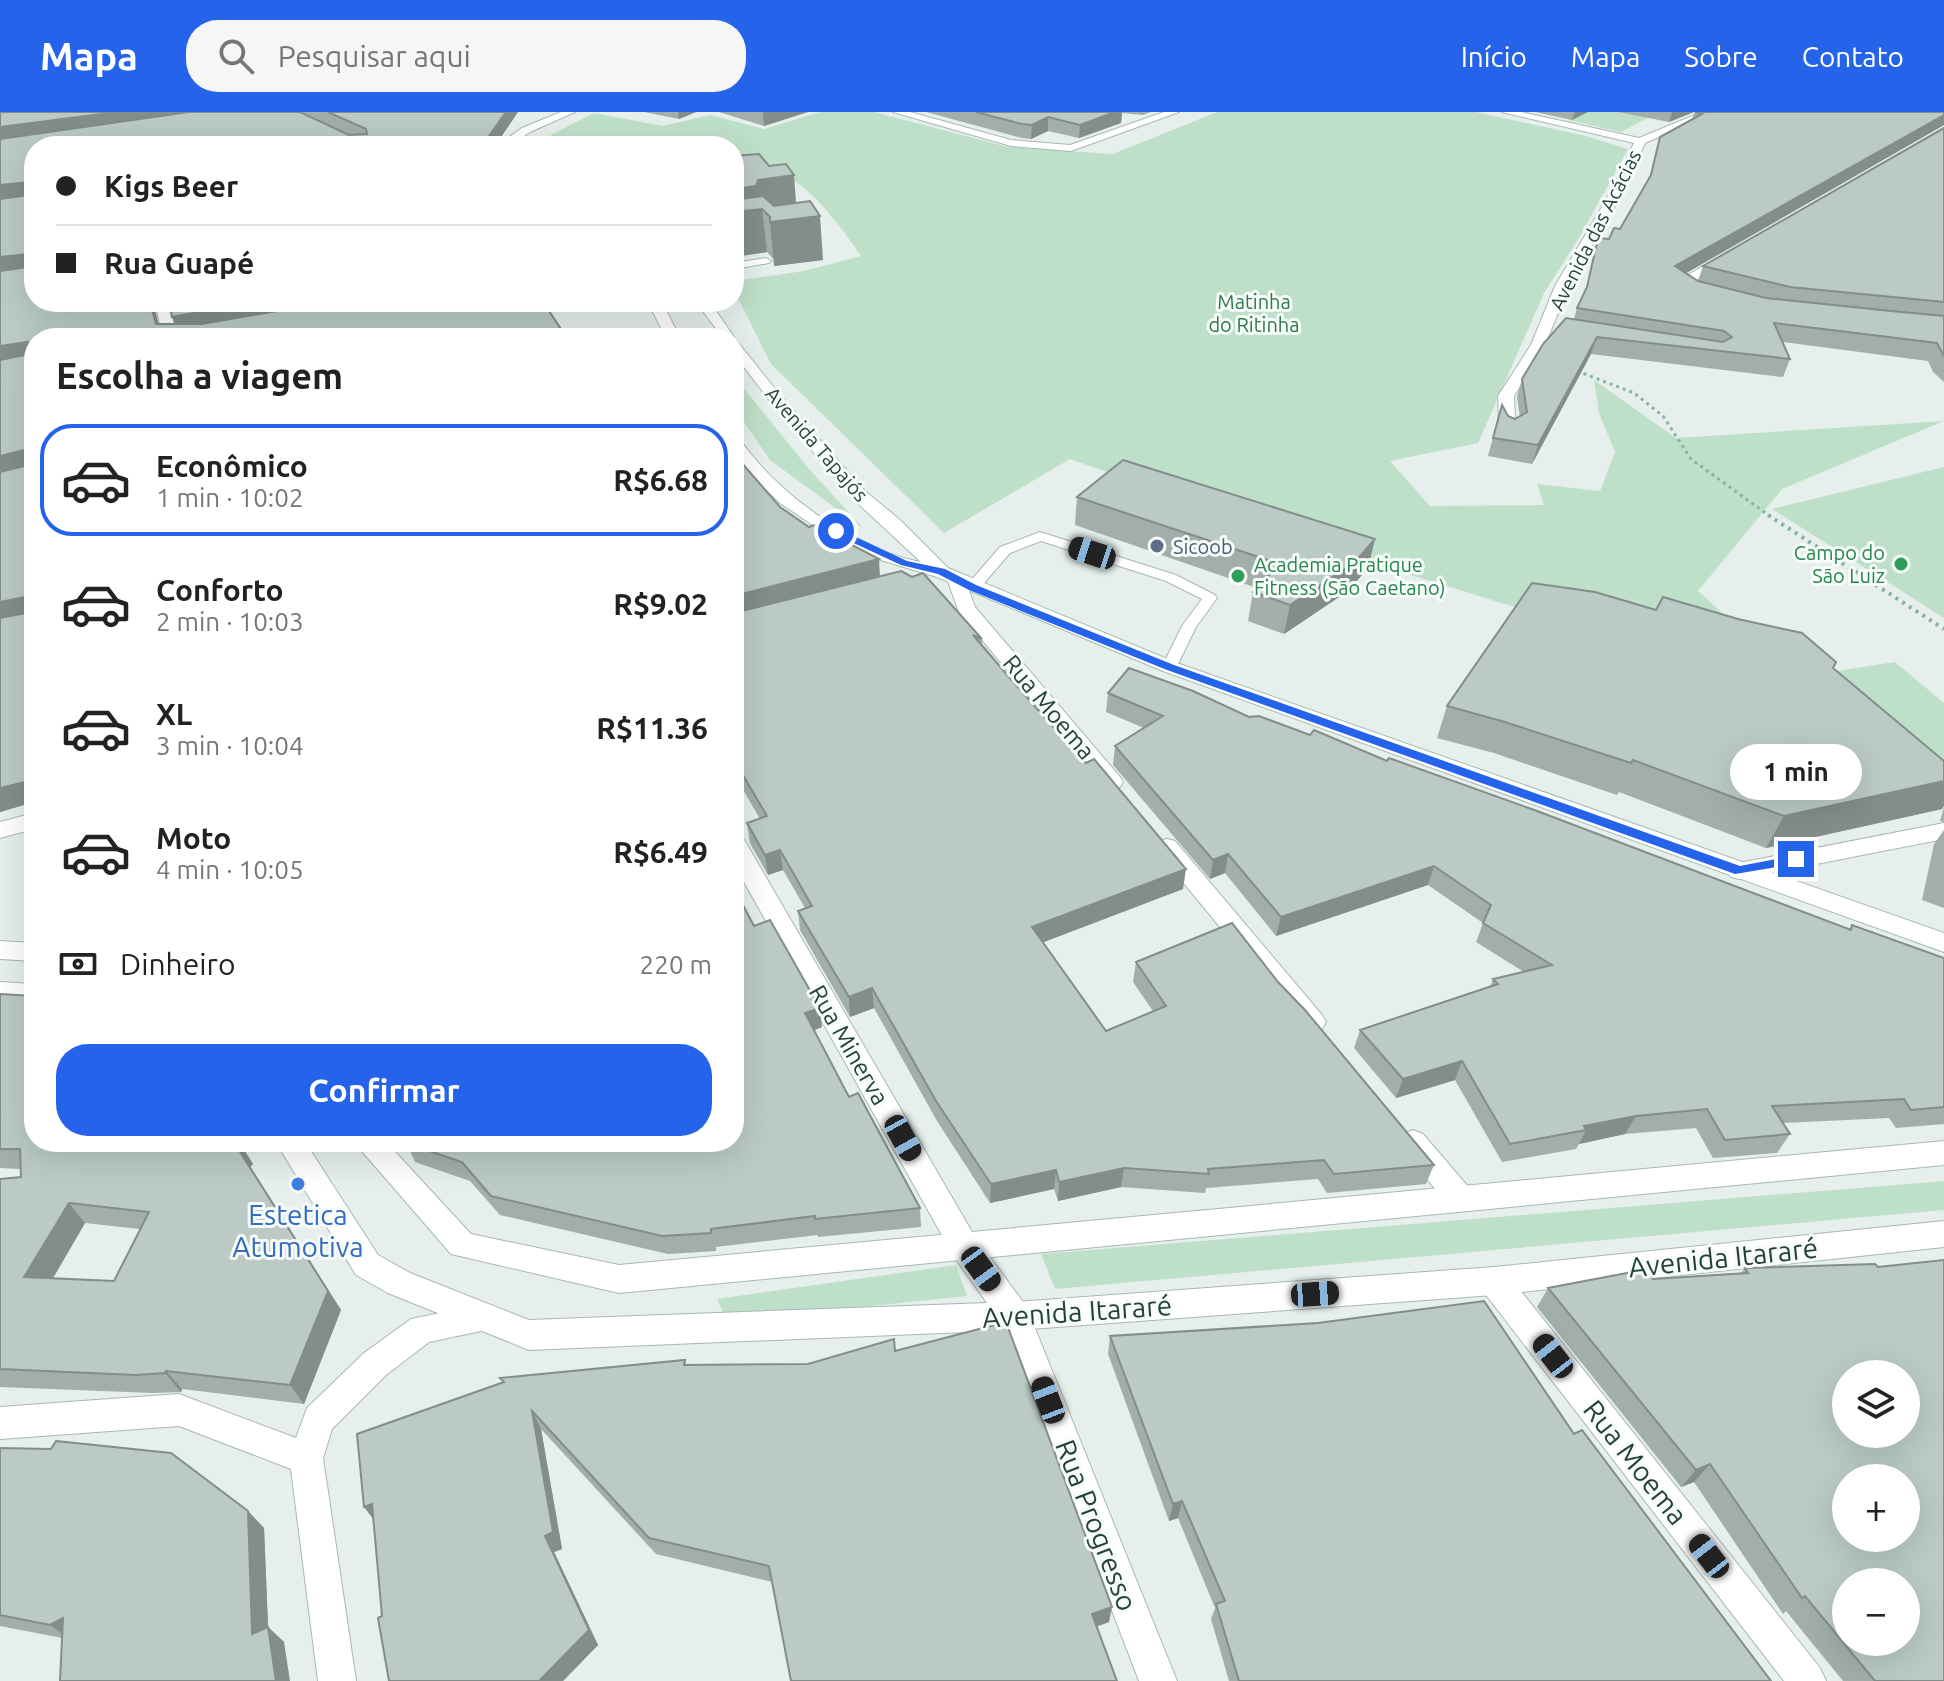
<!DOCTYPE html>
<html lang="pt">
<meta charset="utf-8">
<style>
body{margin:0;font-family:Ubuntu,sans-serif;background:#f6f6f6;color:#222;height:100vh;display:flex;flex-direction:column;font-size:30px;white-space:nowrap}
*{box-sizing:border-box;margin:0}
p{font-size:26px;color:#767676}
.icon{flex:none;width:44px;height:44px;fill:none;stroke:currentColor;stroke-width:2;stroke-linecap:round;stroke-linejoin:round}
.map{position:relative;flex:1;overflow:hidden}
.sheet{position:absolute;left:24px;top:216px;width:720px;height:824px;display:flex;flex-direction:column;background:#fff;border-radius:32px;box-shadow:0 8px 32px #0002}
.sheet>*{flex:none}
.guide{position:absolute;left:24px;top:24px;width:720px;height:176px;border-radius:32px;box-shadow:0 8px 32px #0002;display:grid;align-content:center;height:176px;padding:0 32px;background:#fff}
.fabs{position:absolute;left:1832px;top:1248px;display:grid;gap:16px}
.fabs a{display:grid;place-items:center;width:88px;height:88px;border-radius:50%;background:#fff;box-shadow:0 8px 32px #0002;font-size:40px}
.end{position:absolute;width:36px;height:36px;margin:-18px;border:10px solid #2563eb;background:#fff;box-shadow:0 0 0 4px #fff}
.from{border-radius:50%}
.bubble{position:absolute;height:56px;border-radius:28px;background:#fff;box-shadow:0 8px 32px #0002;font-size:26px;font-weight:600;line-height:56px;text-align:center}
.car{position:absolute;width:24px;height:48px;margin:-24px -12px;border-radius:10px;box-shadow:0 0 6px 2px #0007;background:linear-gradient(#222 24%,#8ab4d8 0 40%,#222 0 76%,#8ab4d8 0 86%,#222 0)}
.guide b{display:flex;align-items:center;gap:28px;height:76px;font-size:30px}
.guide b+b{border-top:2px solid #e0e0e0}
.guide i{width:20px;height:20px;background:#222}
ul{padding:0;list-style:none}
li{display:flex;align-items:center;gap:24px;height:112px;margin:0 16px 12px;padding:0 16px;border:4px solid transparent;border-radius:32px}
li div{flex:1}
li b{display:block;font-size:30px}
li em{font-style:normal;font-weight:600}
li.selected{border-color:#2563eb}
li>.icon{width:72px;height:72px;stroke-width:1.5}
h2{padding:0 32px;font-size:36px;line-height:96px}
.pay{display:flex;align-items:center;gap:20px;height:88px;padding:0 32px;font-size:30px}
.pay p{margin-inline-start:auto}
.button{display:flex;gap:16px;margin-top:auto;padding:16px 32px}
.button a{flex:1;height:92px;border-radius:32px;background:#2563eb;color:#fff;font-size:32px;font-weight:600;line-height:92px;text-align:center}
header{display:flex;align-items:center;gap:48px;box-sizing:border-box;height:112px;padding:0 40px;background:#2563eb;color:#fff}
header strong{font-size:38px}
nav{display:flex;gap:44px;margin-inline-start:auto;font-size:28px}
.search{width:560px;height:72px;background:#f6f6f6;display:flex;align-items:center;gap:20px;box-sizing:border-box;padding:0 28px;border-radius:32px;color:#767676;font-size:30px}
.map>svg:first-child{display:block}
.green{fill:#bfe0c8}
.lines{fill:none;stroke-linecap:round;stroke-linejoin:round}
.service-casing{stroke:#a8b8b2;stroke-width:2}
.minor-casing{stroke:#a8b8b2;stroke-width:2}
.tertiary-casing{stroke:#a8b8b2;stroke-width:2}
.secondary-casing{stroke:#a4bbb3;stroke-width:2}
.path-far1{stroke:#86b3a5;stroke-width:3;stroke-dasharray:3 4;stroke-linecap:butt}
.path{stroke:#86b3a5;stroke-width:4;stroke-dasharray:3 5;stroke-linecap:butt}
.service{fill:#fff;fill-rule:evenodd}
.minor{fill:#fff;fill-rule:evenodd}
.tertiary{fill:#fff;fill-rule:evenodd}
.secondary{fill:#fff;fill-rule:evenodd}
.wall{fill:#a1aea9;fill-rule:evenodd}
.shaded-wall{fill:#838d89}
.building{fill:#bbcac4;stroke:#838d89;stroke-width:2;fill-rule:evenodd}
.route{fill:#2563eb}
.service-dot{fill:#5c6f8a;stroke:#f7fbf9;stroke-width:3}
.leisure-dot{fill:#2e9e5b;stroke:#f7fbf9;stroke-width:3}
.shop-dot{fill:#3f7fe0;stroke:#f7fbf9;stroke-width:3}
.labels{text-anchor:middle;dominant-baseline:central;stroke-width:6;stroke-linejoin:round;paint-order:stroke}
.far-street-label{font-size:20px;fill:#24423a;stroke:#f7fbf9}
.far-park-label{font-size:20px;fill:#2d7a4b;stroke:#f7fbf9}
.far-service-label{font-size:20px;fill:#4e5e75;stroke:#f7fbf9;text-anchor:start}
.far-leisure-label{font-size:20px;fill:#27864d;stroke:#f7fbf9;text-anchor:end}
.street-label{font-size:24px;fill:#24423a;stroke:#f7fbf9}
.near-shop-label{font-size:28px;fill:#366cbe;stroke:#f7fbf9}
.near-street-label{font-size:28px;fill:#24423a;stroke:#f7fbf9}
</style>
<header>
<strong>Mapa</strong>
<div class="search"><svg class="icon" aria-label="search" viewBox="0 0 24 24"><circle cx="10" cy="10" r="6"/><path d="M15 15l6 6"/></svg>Pesquisar aqui</div>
<nav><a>Início</a><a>Mapa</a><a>Sobre</a><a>Contato</a></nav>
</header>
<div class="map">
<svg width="1944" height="1569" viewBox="0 0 1944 1569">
<rect width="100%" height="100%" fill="#e6efeb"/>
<path class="green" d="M820,0H874L1008,35L1113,42L1217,0H1476L1586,24L1628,37L1579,126L1544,181L1478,331L1390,349L1430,394L1544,393L1537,372L1600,379L1615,340L1599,301L1594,268L1676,326L1944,309L1782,377L1698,479L1767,541L1531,500L1320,435L1070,347L944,421L771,252L734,178V169L804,159L861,144C848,124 809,71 786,66C770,63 750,65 734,65V34H545L551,23L594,1L663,14L710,3L764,17Z
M1583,0H1660L1621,20L1568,8Z
M734,264L809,357L864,417L770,348L734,295Z
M1944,355V506L1772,397Z
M1895,550L1944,591V687L1806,564Z
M1944,1069V1098L1055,1177L1041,1142Z
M956,1153L967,1184L727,1209L717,1187Z"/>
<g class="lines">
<defs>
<path id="service" d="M766,146L771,149L769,151L734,157V151Z
M1040,420L1176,463L1215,483L1217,486L1196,515L1175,558L1170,560L1162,555L1182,514L1202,487L1166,469L1041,429L1010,441L978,478H968V472L1000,435Z"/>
<path id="minor" d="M893,0H910L1011,28L1070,33L1164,0H1179L1071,39L1011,34Z
M1502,0H1521L1639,26L1702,0H1716L1645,31L1624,78L1569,174L1545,233L1514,284L1515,309L1519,318L1511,323L1505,321L1499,309L1498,284L1531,233L1555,174L1612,78L1634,31Z
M1728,140L1734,144L1733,147L1684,175L1672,172Z
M155,190H169L177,226H163Z
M956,461L965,467L975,495L1120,665L1123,670L1120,675H1104L959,500L947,467Z
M34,701V717L0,726V710Z
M1944,711V727L1739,767L1731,765L1727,759L1731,753L1739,751Z
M734,723L742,725L746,731L975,1125L1026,1194L1177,1569H1139L1002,1212L953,1143L734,752Z
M1167,727L1175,729L1322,903L1326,910L1322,917L1313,920L1304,917L1159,741L1155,735L1159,729Z
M1413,1018L1423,1022L1470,1077L1475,1086L1470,1095L1460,1099L1450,1095L1403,1038L1399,1030L1403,1022Z
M1494,1155L1505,1159L1820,1556L1826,1569H1784L1483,1179L1479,1169L1483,1159Z
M484,1192L495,1196L500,1206L495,1216L429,1230L386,1263L332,1317L323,1346L356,1569H318L291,1357L179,1314L0,1327V1295L179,1282L296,1326L307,1296L364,1241L411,1207Z"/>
<path id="tertiary" d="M561,0H575L530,20L510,34H497L522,16Z
M0,829L34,831V849L0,847Z
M0,870L34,872V892L0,890Z
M1944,1029V1053L619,1181L451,1142L354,1030H386L471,1122L619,1153Z
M276,1030H305L378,1143L410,1161L529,1208L1015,1190L1494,1155L1944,1109V1135L1494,1183L1015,1218L529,1238L388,1181L356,1163Z"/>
<path id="secondary" d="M648,190H695L688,194L665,196L680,226H666Z
M696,190H710L736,228L780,283L865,379L900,408L948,456L1177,551L1944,821V840L1163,559L937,465L874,446L826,422L780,391L742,354L734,343V326L740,328C778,382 855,438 921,450L853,387L770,289L734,242V226H723Z"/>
</defs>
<use href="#service" class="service-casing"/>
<use href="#minor" class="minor-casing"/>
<use href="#tertiary" class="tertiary-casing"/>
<use href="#secondary" class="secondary-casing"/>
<path class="path-far1" d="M1577,259L1634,281L1663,304L1691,347L1771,405"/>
<path class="path" d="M1768,403L1944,517"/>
<use href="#service" class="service"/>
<use href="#minor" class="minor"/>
<use href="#tertiary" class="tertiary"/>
<use href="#secondary" class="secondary"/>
</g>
<path class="wall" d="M0,0L349,23H351L302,0H518L495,34H34L152,191L158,212H175L169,190H588L549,199L34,226V690L0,700Z
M644,0H696L679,7Z
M719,0H808L764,14Z
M926,0H1151L1143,3L1122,1L1121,11L1079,26L1048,19L1031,27L1022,26Z
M1535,0H1588L1572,8Z
M1618,0H1694L1669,10Z
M1695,0H1944V13L1686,161L1698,169L1703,154L1944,16V270L1933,260L1928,249L1783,230L1790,247L1783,265L1591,242L1532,352L1488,344L1502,293L1508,304L1515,307L1520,305L1517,285L1522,267L1574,207L1577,196L1585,181L1598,126L1609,127L1620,117L1649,67L1660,25L1692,7Z
M734,44L796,91L823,148L774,154V148L767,140L734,145Z
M734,342L780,395L880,465L982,527V533L1183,777L1043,830L1106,919L1153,899L1133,870L1136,850L1278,870L1434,1053L1426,1072L1327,1081L1318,1067L1206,1076L1205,1081L1121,1075L1058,1089L1054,1077L990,1091L937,1009L874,896L850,905L800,818L798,799L805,796L783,758L768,763L750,731L747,711L760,707L734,662Z
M1077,385L1368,456L1348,479L1284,522L1248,509L1253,480L1257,476L1075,413Z
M1833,556L1942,697L1766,736L1619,680L1617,683L1494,641L1437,626L1447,594Z
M1108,581L1249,605L1310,623L1387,649L1849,817L1852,813L1944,846V1012L1896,1016L1889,1006L1783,1011L1790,1022L1777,1041L1713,1046L1696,1016L1625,1022L1579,1032L1576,1037L1502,1050L1455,968L1396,986L1354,936L1360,918L1490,875L1493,867L1524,860L1476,830L1483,811L1428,773L1276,824L1225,761L1210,767L1113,653L1115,634L1144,616L1106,600Z
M1944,695V710L1940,709Z
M1944,718V796L1922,788L1934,732Z
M754,814L822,915L814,918L849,985L920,1096L921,1115L818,1125V1123L716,1135V1139L668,1142L500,1103L470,1069L415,1050L406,1030Z
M0,882L253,1052L250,1055L341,1198L304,1292L182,1277L181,1280L153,1281L0,1275V1067L21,1065V1057L0,1056ZM85,1111L140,1117L114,1169L53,1166Z
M1875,1152L1944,1569H1843L1786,1499L1783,1502L1694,1370L1681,1375L1537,1195L1548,1176L1653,1167L1741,1161L1745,1156Z
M1110,1224L1574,1322L1771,1569H1229L1211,1507L1215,1496L1178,1406L1169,1409L1108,1242Z
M895,1239L1109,1510L1096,1515L772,1470L656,1442L541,1317L562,1437L554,1440L598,1533L563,1569H389L373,1406L503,1271L500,1266L685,1248L686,1253L808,1252Z
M0,1336L248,1399L264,1416L268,1515L284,1530L62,1526L0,1514Z"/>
<path class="shaded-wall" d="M117,0H225L0,30V15Z
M506,0H518L495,34H482Z
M678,0H696L679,7Z
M763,0H808L764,14Z
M1115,0H1122L1121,11L1079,26L1080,13Z
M1575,0H1588L1572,8Z
M1672,0H1694L1669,10Z
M1944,3V13L1669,171L1675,154Z
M1048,5V19L1031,27L1032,13Z
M794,63L797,105H770L762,97L767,140L734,145V77L758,68Z
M29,70L34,85L0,89V73Z
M820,104L823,148L774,154L770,110Z
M29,142L34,154L0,162V145Z
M150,190H153L162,226L156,212Z
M253,190H345L179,221L172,205Z
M540,190H588L543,201Z
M1597,225L1591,242L1532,352L1538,333Z
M28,230L34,243L0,252V234Z
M24,338L33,356L0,365V344Z
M1375,427L1368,456L1348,479L1284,522L1290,493Z
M879,447L880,466L734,504V484Z
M25,485L34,500L0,512V490Z
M1944,669V694L1942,697L1766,736L1784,704Z
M25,670H34V690L0,700V676Z
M780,738L783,758L768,763L765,743Z
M1228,742L1225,761L1210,767L1213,748Z
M738,752L742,772L734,774V753Z
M1434,754L1428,773L1276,824L1281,805Z
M1186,757L1183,777L1031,835L1032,815Z
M872,876L874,896L850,905L849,885Z
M820,896L822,915L807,921L805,901Z
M1462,949L1455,968L1396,986L1403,967Z
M1636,1004L1625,1022L1579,1032L1586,1018L1584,1014Z
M240,1031L253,1052L250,1055L341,1198L304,1292L290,1273L237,1035Z
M1124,1056L1121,1075L1058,1089L1059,1070Z
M1056,1058L1054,1077L990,1091L991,1072Z
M69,1091L85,1111L42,1185L24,1165Z
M166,1259L182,1277L181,1280L165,1261Z
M532,1299L541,1317L562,1437L554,1440L598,1533L563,1569H539L545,1424Z
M1710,1352L1694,1370L1681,1375L1696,1358Z
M1182,1389L1178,1406L1169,1409L1173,1392Z
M372,1392L377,1412L364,1395Z
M248,1399L264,1416L269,1537L252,1522Z
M1112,1495L1109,1510L1089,1517L1092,1502Z
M63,1506L71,1528L50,1513Z
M268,1515L284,1530L290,1569H276Z"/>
<path class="building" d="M0,0H117L0,15Z
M189,0H300L349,23L367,22L366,17L328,0H506L482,34H34V190H150L156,212H202L328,190H543L567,226H34V670L25,672V670L0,676V506L26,501L25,485L0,490V360L25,354L28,341L24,338L0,344V248L26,243L28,230L0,234V159L27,155L29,142L0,145V87L28,83L29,70L0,73V27Z
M976,0H1115L1080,13L1048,5L1032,13L1022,12Z
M1695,0H1944V3L1675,154L1698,169L1766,186L1891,199L1944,204V244L1937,231L1774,211L1790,247L1597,225L1538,333L1493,326L1502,293L1508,304L1515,307L1527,300L1522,267L1543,232L1566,206L1723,230L1732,225L1724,219L1577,196L1587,175L1598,126L1609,127L1614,116L1620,117L1651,63L1660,25L1702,2Z
M1944,16V190L1790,175L1703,154Z
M759,42L769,54L786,52L794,63L758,68L756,74L734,77V44Z
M763,84L774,94L810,89L820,104L770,110V105L762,97L734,100V88Z
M169,190H253L172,205Z
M734,342L780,395L809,415L814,413L879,447L734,484Z
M1123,348L1375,427L1355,450L1290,493L1253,480L1280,452L1077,385Z
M901,459L912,465L923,461L982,527L973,523L1022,580L1086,651L1094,647L1186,757L1032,815L1106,919L1166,894L1136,850L1232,811L1278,870L1305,898L1434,1053L1334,1062L1324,1048L1208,1057L1209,1062L1124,1056L1059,1070L1056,1058L991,1072L936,989L872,876L849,885L798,799L812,794L780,738L765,743L747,711L767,704L734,648V501Z
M1532,471L1595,480L1656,498L1663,485L1738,507L1802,521L1836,550L1833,556L1944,649V669L1784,704L1633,648L1631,651L1505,610L1447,594Z
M1129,556L1193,579L1249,605L1259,604L1310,623L1314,618L1387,649L1389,646L1537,699L1851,818L1852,813L1944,846V995L1911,998L1904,987L1772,994L1790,1022L1725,1028L1707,997L1636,1004L1584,1014L1586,1018L1510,1032L1462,949L1403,967L1360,918L1498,872L1493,867L1552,853L1483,811L1491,793L1434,754L1281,805L1228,742L1213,748L1115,634L1163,604L1108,581Z
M734,776L754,814L770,808L820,896L805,901L849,985L858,981L920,1096L815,1107V1104L711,1117V1121L662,1124L491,1084L462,1050L406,1031L734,1030Z
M0,882L34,884V1030H239L240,1031L237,1035L328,1179L290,1273L166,1259L165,1261L136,1263L0,1257V1067L21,1065L20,1037H0ZM69,1091L149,1100L114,1169L24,1165Z
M1944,1148V1569H1875L1805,1484L1802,1486L1710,1352L1696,1358L1548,1176L1648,1157L1653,1167L1748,1161L1745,1156L1875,1152L1878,1155ZM1846,1262H1906V1322H1846ZM1846,1366H1906V1426H1846ZM1846,1470H1906V1530H1846Z
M1484,1189L1574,1322L1582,1318L1771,1569H1239L1216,1492L1225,1489L1182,1389L1173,1392L1110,1224L1318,1211Z
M1006,1210L1112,1495L1092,1502L1117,1569H791L769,1454L649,1426L532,1299L553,1420L545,1424L589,1518L539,1569H389L378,1506L382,1504L372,1392L364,1395L357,1322L504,1270L500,1266L685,1248L684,1253L808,1252L894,1227L895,1239Z
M56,1329L171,1341L248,1399L252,1522L268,1515L276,1569H60L63,1506L50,1513L0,1503V1336L51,1337Z"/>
<path class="route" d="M832,417H839L907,449L945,457L976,473L1174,553L1740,754L1796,743L1802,747L1796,752L1735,762L1167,558L969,478L938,462L901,453L832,421Z"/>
<circle class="service-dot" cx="1157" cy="434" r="8"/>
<g class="leisure-dot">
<circle cx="1901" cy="452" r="8"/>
<circle cx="1238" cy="464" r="8"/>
</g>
<circle class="shop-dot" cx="298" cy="1072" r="8"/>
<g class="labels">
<g class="far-street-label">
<text transform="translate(1595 118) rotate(-63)">Avenida das Acácias</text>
<text transform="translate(817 332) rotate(49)">Avenida Tapajós</text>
</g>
<g class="far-park-label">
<text x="1254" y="189">Matinha<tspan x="1254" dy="23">do Ritinha</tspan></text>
</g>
<g class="far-service-label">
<text x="1173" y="434">Sicoob</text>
</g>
<g class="far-leisure-label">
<text x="1885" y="440">Campo do<tspan x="1885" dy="23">São Luiz</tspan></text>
<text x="1254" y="452" text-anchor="start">Academia Pratique<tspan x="1254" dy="23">Fitness (São Caetano)</tspan></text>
</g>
<g class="street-label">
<text transform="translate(1049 595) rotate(50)">Rua Moema</text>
<text transform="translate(849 933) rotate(60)">Rua Minerva</text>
</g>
<g class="near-shop-label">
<text x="298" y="1102">Estetica<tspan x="298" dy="32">Atumotiva</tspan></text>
</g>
<g class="near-street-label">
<text transform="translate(1723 1145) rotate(-6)">Avenida Itararé</text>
<text transform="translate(1077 1199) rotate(-4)">Avenida Itararé</text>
<text transform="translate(1636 1350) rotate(52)">Rua Moema</text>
<text transform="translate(1097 1413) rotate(69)">Rua Progresso</text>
</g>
</g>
</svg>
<div class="fabs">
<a><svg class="icon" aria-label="layers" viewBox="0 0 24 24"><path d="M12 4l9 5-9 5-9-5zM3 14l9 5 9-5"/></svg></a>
<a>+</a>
<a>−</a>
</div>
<i class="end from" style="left:836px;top:419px"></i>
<i class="end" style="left:1796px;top:747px"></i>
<div class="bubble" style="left:1730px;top:632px;width:132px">1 min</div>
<i class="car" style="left:1092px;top:441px;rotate:288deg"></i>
<i class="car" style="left:903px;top:1026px;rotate:151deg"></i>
<i class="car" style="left:981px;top:1157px;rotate:144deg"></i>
<i class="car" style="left:1315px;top:1182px;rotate:86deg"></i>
<i class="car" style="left:1553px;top:1244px;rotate:322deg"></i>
<i class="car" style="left:1048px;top:1288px;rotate:339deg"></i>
<i class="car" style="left:1709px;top:1444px;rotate:322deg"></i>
<div class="guide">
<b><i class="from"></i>Kigs Beer</b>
<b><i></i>Rua Guapé</b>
</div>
<section class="sheet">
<h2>Escolha a viagem</h2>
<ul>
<li class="selected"><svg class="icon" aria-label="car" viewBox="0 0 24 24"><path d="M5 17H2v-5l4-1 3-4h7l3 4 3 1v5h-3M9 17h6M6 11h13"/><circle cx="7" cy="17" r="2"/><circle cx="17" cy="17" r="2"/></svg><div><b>Econômico</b><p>1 min · 10:02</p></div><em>R$6.68</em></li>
<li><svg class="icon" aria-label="car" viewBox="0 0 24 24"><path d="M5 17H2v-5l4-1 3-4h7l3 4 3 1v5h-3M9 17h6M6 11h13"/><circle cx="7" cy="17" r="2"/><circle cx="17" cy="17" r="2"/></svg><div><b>Conforto</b><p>2 min · 10:03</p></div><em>R$9.02</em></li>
<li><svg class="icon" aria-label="car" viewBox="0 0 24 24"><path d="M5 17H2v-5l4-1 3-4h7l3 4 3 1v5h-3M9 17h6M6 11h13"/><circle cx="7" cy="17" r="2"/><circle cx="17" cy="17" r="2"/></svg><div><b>XL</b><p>3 min · 10:04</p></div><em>R$11.36</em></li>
<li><svg class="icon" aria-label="car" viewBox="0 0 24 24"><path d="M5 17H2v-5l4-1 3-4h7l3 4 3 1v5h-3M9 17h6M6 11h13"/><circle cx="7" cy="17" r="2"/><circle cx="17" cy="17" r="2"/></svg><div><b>Moto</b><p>4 min · 10:05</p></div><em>R$6.49</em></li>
</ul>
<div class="pay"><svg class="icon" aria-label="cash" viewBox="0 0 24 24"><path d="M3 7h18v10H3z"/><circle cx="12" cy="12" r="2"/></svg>Dinheiro<p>220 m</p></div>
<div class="button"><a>Confirmar</a></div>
</section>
</div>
